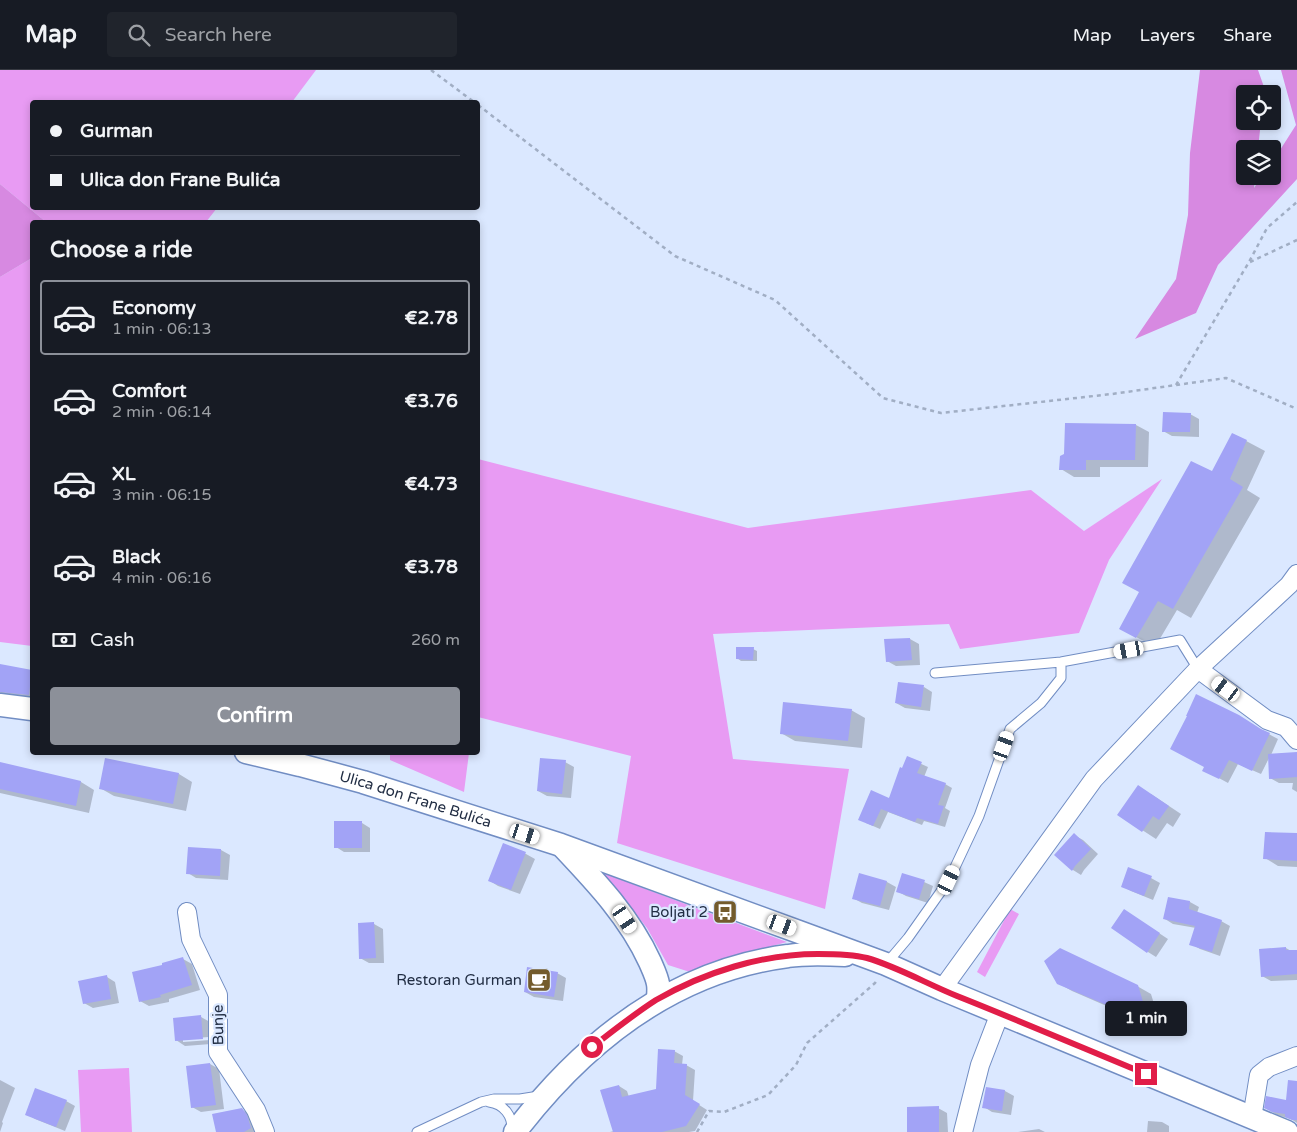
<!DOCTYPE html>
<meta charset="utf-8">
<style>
body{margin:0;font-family:"Varela Round",sans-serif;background:#20242c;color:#f1f3f6;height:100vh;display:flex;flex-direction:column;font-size:19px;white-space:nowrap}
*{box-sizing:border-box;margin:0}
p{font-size:16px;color:#9ea1a6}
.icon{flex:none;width:28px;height:28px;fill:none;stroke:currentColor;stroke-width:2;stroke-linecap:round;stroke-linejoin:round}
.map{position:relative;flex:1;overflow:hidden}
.sheet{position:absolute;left:30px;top:150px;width:450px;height:535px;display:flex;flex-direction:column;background:#171b24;border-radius:5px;box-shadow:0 2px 8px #0003}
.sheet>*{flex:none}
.banner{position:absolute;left:30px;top:30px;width:450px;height:110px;border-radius:5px;box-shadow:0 2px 8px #0003;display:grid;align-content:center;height:110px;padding:0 20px;background:#171b24}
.tools{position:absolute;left:1236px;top:15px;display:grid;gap:10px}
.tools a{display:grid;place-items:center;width:45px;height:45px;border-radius:5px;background:#171b24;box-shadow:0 2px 8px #0003;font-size:25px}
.end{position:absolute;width:22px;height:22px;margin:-11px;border:6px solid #e11d48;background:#fff;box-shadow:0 0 0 2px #fff}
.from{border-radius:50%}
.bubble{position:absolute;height:35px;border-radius:5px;background:#171b24;box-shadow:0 2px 8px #0003;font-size:16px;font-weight:800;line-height:35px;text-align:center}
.car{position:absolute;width:15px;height:30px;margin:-15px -8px;border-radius:6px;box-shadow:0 0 4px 1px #0007;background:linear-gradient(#fff 24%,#345 0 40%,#fff 0 76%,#345 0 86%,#fff 0)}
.banner b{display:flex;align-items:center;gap:18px;height:48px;font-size:19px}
.banner b+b{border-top:1px solid #363941}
.banner i{width:12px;height:12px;background:#f1f3f6}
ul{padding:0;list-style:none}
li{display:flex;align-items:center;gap:15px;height:75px;margin:0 10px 8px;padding:0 10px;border:2px solid transparent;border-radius:5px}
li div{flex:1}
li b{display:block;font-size:19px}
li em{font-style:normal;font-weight:800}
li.active{border-color:#8c9099}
li>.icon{width:45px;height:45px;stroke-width:1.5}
h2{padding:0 20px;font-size:22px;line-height:60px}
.pay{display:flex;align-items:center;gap:12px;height:55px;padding:0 20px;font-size:19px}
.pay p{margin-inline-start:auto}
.cta{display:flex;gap:10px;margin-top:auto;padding:10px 20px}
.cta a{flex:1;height:58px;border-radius:5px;background:#8c9099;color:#fff;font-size:20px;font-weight:800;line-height:58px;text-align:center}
header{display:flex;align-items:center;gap:30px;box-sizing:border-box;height:70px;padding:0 25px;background:#171b24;border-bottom:1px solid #363941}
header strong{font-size:24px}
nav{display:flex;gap:28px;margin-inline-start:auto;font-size:18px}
.search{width:350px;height:45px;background:#20242c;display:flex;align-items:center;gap:12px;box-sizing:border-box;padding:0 18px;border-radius:5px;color:#9ea1a6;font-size:19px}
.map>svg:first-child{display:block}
.green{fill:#e89bf3}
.forest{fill:#d789e1}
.shadow{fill:#0003;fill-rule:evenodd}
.building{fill:#a2a3f6}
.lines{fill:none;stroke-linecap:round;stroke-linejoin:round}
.service-casing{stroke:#718dc3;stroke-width:11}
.minor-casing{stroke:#718dc3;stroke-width:20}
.tertiary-casing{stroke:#718dc3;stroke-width:25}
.path{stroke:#a1aec4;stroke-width:2.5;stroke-dasharray:4 4;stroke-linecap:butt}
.service{stroke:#fff;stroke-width:9}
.minor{stroke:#fff;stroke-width:18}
.tertiary{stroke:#fff;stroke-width:22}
.route{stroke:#e11d48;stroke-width:6}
.labels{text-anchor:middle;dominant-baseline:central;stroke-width:4.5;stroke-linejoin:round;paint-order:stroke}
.street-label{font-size:15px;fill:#222e44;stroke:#dbe8ff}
.poi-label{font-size:15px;fill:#222e44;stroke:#dbe8ff;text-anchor:end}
</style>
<header>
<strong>Map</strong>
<div class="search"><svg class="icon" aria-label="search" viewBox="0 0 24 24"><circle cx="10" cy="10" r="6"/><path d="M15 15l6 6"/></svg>Search here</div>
<nav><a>Map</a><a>Layers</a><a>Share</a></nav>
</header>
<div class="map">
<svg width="1297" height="1062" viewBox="0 0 1297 1062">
<rect width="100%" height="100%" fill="#dbe8ff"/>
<path class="green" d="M0,0H316L292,32H32V138H217L206,152H46L0,114Z
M32,188V576L0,572V207Z
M478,389L748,458L1031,420L1084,461L1162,409L1109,490L1079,563L960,579L949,554L713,564L733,689L849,699L825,839L617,773L631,686L478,647Z
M390,683H469L464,722L390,690Z
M603,803L787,872L717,891L690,902L668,895L647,858Z
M1010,839L1019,844L985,907L977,902Z
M129,998L132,1062H81L78,1000Z"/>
<path class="forest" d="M1200,0H1258L1264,17L1263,24H1245V51H1261L1258,79H1245V106H1255L1254,118L1262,106H1272L1273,91L1296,55L1281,0H1297V109L1218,195L1196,243L1135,269L1176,209L1188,145L1190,83Z
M0,114L46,152H32V188L0,207Z"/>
<path class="shadow" d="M1190,344L1199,349V367L1172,366L1163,361Z
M1136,355L1149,362L1148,397H1100V407H1074L1061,399Z
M1233,364L1265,381L1247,420L1260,428L1191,548L1177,540L1155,577L1121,559L1213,402Z
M910,569L919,574L920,595L896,596L887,591Z
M753,579L757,581V591H741L737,588Z
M0,595L32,601V631L0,627Z
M924,617L932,622L930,641L905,638L896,633Z
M851,640L865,648L862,678L795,671L781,663Z
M1263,661L1278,669L1271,685L1297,690V722L1292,719L1293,713H1279L1270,708L1269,688L1261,704L1238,694L1228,713L1204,700Z
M908,688L928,697L924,707L945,714L952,718L945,738L950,741L945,757L924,751L922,755L888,742L880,759L866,753L889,729Z
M565,692L574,697L571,728L547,726L538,721Z
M0,694L81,712L94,720L89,743L0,723Z
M179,704L192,712L186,741L114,726L100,718Z
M1151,724L1181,744L1173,757L1167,753L1156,769L1119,745Z
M362,753L370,758V782H344L336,777Z
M1297,764V797L1278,796L1265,788Z
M1074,765L1083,770L1098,784L1084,800L1081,805L1073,800L1056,785Z
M504,775L526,784L535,789L520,824L498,816L490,811Z
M189,778L221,780L230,785L228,810L196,808L188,803Z
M860,804L887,812L896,817L889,840L862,833L853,828Z
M1151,808L1160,813L1153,830L1131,821L1122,816Z
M924,812L933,816L928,833L906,826L897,821Z
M1169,828L1190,832L1199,837L1197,843L1221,851L1230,856L1220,886L1200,879L1191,874L1196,858L1173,854L1165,849Z
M1133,846L1168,869L1156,887L1148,882Z
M374,854L383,859L384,893H369L360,888Z
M1286,878L1291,881H1297V910L1271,911L1262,906Z
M183,889L192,894L200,920L169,929V932L149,936L140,931L164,896Z
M557,903L566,908L563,931L534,927L525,922Z
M107,907L115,912L119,933L93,938L84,933Z
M1058,913L1137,916L1151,924L1159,950L1155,957L1072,921Z
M201,947L210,952L211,974L185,976L176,970L174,949ZM209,967L210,970L183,972V969Z
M674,981L683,986L682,995H686L695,1000L693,1031L707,1040L695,1061L689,1062H610L614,1061L619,1016L627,1021L629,1027L657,1020Z
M210,994L219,999L224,1039L201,1042L192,1037L187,997Z
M0,1010L15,1018L2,1052L3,1053L0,1062Z
M987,1018L1005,1021L1014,1026L1011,1045L992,1042L984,1037Z
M1297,1018V1053L1291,1049L1277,1045L1266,1038L1287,1031Z
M66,1031L75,1036L65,1061L35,1049L27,1044Z
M938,1038L947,1043L948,1062H908Z
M242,1040L251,1045L258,1062H217Z
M1148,1051L1162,1052L1169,1056V1062H1147Z
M1039,1059L1045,1062H1018Z"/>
<path class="building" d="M1163,342L1191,343L1190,362H1162Z
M1065,353L1136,354L1135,390H1086V400H1059L1060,386L1064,384Z
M1232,363L1247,370L1230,409L1243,417L1173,539L1158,531L1136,568L1119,559L1139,522L1122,513L1191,391L1212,401Z
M910,568L912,590L886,592L884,569Z
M736,577H754L753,590L736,589Z
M0,594L32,600L29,625L0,622Z
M898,612L924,615L921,637L895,633Z
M1196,624L1239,645L1261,659L1270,663L1252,701L1229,690L1219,709L1202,701L1204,697L1170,679L1187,646H1186Z
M783,632L852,639L848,671L780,664Z
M1297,682V707L1269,709L1268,684Z
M907,686L922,692L917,703L946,713L938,735L944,736L938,754L917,748L915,752L881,739L873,756L858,750L871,720L889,728L900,697L902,698Z
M105,688L179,703L173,734L99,719Z
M540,688L566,690L562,724L537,721Z
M0,692L81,711L76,736L0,719Z
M1138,715L1169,736L1159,750L1153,746L1142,762L1117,745Z
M334,751H362V778H334Z
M1265,762L1297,763V791L1263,789Z
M1074,763L1091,779L1075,796L1072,801L1054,785Z
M503,773L526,782L511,820L488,811Z
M188,777L221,779L220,806L186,804Z
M1128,797L1152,806L1144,826L1121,817Z
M859,803L887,811L880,836L852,829Z
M902,803L925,810L919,829L896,822Z
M1168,827L1190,831L1189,839L1222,850L1212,882L1189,875L1195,856L1163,849Z
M1124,839L1160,863L1147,883L1111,858Z
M374,852L376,888L359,889L358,853Z
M1286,877V880H1297V904L1261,907L1259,879Z
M1060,878L1138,915L1146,942L1142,950L1057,914L1044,891Z
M183,887L192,915L160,925L161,927L139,932L132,902L162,895V893Z
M527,897L558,902L554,927L524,922Z
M107,905L111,929L83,934L78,911Z
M201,945L203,969L175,971L173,948Z
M658,979L675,980L674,993L687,994L685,1025L700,1034L686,1056L662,1062H613L600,1020L619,1015L622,1027L656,1019Z
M210,993L216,1035L191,1038L186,996Z
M1288,1010L1297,1011V1050H1292L1285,1047V1044L1272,1042L1264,1038L1266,1026L1286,1030Z
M986,1017L1005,1020L1002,1041L982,1038Z
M35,1018L67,1030L56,1057L25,1045Z
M939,1036V1062H907V1037Z
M242,1038L247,1045L251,1058L244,1062H216L212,1044Z"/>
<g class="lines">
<defs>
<path id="service" d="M935,603L1061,592L1180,570L1198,599
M886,894L908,868L949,810L979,746L1010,659L1041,633L1061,608V592
M489,1032C504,1034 513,1046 512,1061
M417,1062L481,1032L494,1029H520L539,1026"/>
<path id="minor" d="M1198,599L1267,650L1286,657L1297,670
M187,842L191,869L218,925V982L256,1040L265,1062
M942,919L1094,709L1198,599L1289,515L1297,504
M1252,1048L1259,1005L1269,997L1297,986
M963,1062L980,995L1000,943"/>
<g id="tertiary">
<path d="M0,635L32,639"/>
<path id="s1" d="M246,682L300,695L363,712L561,775L799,862L886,894L942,919L1287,1062"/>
<path d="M564,778C597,813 630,848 650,892C653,899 657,907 658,914C659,919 658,925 658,930"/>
<path d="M515,1062C584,972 672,901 788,886C807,883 826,884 845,885"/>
</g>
</defs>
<use href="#service" class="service-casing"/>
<use href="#minor" class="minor-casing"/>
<use href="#tertiary" class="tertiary-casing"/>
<path class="path" d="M431,0L474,32
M478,35L675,186L775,230L883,328L941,343L1112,324L1226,308L1297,339
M1250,192L1297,170
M1176,315L1249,192L1267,158L1297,132
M697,1062L709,1041L724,1042L768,1025L796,995L807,973L875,913L877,910"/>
<use href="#service" class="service"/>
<use href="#minor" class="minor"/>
<use href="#tertiary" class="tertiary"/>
</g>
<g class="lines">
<path class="route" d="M592,977C613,961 634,944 656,930C705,902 762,884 818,884C834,884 851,884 867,888C898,897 927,914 957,926C1020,951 1083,978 1146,1004"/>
</g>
<defs>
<symbol id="bus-square" viewBox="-11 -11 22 22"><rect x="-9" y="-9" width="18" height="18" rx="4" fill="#735b2c" stroke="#dbe8ff"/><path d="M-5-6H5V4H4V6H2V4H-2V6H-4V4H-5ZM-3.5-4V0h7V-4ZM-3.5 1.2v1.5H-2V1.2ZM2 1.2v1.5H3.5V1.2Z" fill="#fff"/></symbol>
<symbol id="cafe-square" viewBox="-11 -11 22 22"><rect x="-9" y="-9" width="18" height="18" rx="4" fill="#735b2c" stroke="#dbe8ff"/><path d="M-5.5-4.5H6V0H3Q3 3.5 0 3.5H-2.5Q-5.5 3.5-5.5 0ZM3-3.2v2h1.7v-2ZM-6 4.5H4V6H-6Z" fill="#fff"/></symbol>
</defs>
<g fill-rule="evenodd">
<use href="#bus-square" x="711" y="828" width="28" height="28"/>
<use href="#cafe-square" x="525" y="896" width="28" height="28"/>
</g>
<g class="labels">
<g class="street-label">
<text stroke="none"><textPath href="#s1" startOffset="176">Ulica don Frane Bulića</textPath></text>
<text transform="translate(218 955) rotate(-91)">Bunje</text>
</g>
<g class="poi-label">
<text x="708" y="842">Boljati 2</text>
<text x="522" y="910">Restoran Gurman</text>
</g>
</g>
</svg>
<div class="tools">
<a><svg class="icon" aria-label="locate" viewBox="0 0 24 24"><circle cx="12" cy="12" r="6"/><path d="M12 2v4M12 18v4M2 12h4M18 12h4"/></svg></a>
<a><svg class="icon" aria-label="layers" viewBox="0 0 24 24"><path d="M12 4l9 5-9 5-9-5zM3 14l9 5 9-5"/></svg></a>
</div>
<i class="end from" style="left:592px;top:977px"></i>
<i class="end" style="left:1146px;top:1004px"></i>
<div class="bubble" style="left:1105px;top:931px;width:82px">1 min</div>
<i class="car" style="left:1129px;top:580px;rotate:260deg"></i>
<i class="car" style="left:1226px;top:619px;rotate:306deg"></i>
<i class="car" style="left:1004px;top:676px;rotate:20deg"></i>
<i class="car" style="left:525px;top:764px;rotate:108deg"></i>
<i class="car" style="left:949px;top:810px;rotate:25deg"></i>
<i class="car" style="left:625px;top:849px;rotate:146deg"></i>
<i class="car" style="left:782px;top:855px;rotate:110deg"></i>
<div class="banner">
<b><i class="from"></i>Gurman</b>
<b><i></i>Ulica don Frane Bulića</b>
</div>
<section class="sheet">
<h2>Choose a ride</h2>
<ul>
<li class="active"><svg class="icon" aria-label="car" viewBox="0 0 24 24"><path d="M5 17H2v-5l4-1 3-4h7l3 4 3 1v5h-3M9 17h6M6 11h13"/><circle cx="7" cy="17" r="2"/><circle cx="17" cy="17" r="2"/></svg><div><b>Economy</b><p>1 min · 06:13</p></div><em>€2.78</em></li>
<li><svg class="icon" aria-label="car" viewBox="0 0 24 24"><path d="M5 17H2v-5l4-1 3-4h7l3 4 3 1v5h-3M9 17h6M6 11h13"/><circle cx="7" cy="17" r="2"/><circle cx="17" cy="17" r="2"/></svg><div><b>Comfort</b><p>2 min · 06:14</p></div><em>€3.76</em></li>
<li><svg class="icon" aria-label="car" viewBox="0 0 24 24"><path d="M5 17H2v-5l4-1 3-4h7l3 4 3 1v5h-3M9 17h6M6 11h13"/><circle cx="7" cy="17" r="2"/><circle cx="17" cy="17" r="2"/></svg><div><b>XL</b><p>3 min · 06:15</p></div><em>€4.73</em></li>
<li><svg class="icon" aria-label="car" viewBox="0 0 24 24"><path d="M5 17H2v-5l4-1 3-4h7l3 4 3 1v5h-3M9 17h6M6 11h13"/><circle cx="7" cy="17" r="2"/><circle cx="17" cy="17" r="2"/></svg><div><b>Black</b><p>4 min · 06:16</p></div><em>€3.78</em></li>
</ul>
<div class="pay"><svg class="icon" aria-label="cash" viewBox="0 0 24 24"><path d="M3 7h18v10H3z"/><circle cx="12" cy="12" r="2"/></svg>Cash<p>260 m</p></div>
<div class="cta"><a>Confirm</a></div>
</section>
</div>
